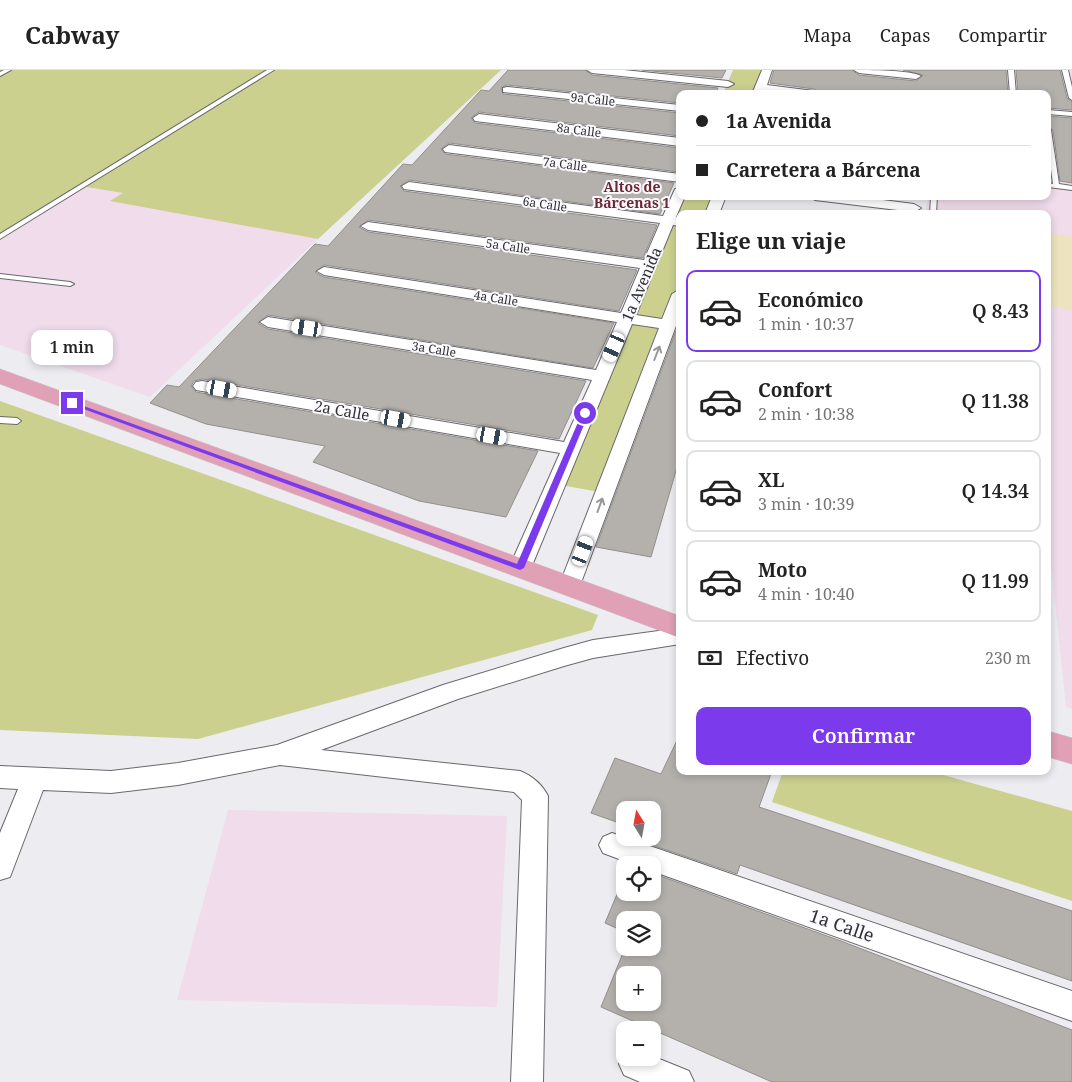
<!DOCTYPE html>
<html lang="es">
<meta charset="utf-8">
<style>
body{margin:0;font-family:"Noto Serif",serif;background:#f6f6f6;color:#222;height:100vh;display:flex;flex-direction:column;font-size:19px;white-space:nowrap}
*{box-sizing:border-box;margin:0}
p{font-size:16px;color:#767676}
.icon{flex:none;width:28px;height:28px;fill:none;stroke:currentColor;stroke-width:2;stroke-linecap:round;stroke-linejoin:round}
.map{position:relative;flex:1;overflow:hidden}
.panel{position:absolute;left:676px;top:140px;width:375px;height:565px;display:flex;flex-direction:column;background:#fff;border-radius:10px;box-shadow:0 2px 8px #0003}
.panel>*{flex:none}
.hud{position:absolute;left:676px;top:20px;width:375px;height:110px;border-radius:10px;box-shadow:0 2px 8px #0003;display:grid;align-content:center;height:110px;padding:0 20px;background:#fff}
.needle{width:32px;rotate:349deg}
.fabs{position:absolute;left:616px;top:731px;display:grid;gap:10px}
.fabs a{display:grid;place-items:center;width:45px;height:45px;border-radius:10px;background:#fff;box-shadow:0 2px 8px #0003;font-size:25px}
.end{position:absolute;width:22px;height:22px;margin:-11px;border:6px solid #7c3aed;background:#fff;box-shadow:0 0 0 2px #fff}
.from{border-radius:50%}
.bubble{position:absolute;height:35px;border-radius:10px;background:#fff;box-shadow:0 2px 8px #0003;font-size:16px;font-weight:600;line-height:35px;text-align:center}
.car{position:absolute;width:15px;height:30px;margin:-15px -8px;border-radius:6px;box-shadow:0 0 4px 1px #0007;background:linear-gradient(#fff 24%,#345 0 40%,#fff 0 76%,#345 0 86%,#fff 0)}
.hud b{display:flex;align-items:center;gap:18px;height:48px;font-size:19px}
.hud b+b{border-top:1px solid #e0e0e0}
.hud i{width:12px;height:12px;background:#222}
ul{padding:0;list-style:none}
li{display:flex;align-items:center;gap:15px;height:82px;margin:0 10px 8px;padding:0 10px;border:2px solid #e0e0e0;border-radius:10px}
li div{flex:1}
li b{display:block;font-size:19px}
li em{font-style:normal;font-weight:600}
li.active{border-color:#7c3aed}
li>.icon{width:45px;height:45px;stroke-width:1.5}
h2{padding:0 20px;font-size:22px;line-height:60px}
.pay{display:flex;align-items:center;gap:12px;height:55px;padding:0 20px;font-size:19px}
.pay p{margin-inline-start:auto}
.primary-button{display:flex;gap:10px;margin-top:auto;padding:10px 20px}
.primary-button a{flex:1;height:58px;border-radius:10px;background:#7c3aed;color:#fff;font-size:20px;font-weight:600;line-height:58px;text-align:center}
header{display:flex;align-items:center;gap:30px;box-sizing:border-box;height:70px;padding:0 25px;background:#fff;border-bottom:1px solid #e0e0e0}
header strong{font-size:24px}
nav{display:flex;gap:28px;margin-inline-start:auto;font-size:18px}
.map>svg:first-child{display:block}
.industrial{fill:#f0dceb}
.green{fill:#cbd08f}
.sand{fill:#ede3be}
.building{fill:#b4b1ad;stroke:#928f8b;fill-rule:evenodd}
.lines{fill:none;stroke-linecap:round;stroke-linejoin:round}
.service-casing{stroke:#69686d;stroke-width:2}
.minor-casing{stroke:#69686d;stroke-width:2}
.primary-casing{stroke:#cacaca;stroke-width:1}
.service{fill:#fff;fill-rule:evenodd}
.minor{fill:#fff;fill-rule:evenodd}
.primary{fill:#e0a0b6;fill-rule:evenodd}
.oneway{stroke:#98989a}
.route{fill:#7c3aed}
.labels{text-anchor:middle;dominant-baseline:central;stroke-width:4;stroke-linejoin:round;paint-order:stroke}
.far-street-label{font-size:12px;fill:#323234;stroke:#faf9fe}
.far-neighbourhood-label{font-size:14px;font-weight:bold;fill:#6d2734;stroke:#faf9fe}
.street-label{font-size:15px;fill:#323234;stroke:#faf9fe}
.near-street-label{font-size:18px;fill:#323234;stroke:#faf9fe}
</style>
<header>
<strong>Cabway</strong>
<nav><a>Mapa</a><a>Capas</a><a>Compartir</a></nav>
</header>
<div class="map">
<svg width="1072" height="1012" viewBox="0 0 1072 1012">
<rect width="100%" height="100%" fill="#ececf1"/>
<path class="industrial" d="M938,0H1072V639L1066,637L1048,466V144H926L927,126H1048V24H936Z
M81,116L124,123L111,131L318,169L150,327L0,275V165Z
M228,740L507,746L497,937L177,930Z"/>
<path class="green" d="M0,0H501L318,169L110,131L123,123L81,116L0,165Z
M733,0H767L758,24H723Z
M680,126H719L712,144H680V224L605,423L555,414Z
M0,331L598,545L592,560L198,669L0,660Z
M783,701H929L1072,741V831L772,732Z"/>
<path class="sand" d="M1048,163L1072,166V241L1048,235Z"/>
<path class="building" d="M508,0H585L592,5L718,18L715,24H680V33L507,15L501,18L503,24L680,43V66L479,42L471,48L475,53L680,78L679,102L449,73L441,79L445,84L674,113L660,144L409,110L400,116L404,121L657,155L643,188L368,150L359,157L368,162L637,200L619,241L324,195L315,202L324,207L614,253L593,298L268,245L258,253L268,259L586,311L559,369L202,309L194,311L191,316L196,322L538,381L506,447L419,431L313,392L325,376L206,354L150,333L167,315L179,317L315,174L328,176L403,94L412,95L481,20L489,21Z
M642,0H726L722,8Z
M774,0H852L859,5L916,11L923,5L903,0H1006L1008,24H821L814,19L770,13Z
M1016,0H1060L1067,28L1072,32V40L1048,38V24H1018Z
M1048,46L1072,48V113L1060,111L1053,60L1048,56Z
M680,250V387L651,487L596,477Z
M680,664V701H772L759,737L1072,841V911L740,795L737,804L640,771L641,768H652V740H625V755L591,743L615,688L661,704Z
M652,803L841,871L1072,960V1012H772L601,937L625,878H652V850H625V862L605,853L625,805V822H652ZM625,905H652V932H625Z"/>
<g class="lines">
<defs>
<path id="service" d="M4,0H11L0,6V2Z
M267,0H274L0,169V164Z
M1008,0H1014L1016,24H1010Z
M1062,0H1068L1072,17V30L1069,28Z
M1048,40L1072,42V46L1048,44Z
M1048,58L1051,60L1059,114L1072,116V120L1048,117V113L1053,114L1048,77Z
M931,126H937L936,144H930Z
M0,204L70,212L74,214L70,216L0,208Z
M0,347L17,348L21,351L17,354L0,353Z"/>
<path id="minor" d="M587,0H624L728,11L734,14L728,17L592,3Z
M762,0H772L767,15L814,21L819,24L764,22V24H752Z
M854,0C868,0 911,0 921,6L916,9L859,3Z
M507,17L680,35V41L503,22V18Z
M479,44L680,68V76L475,51L473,48Z
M449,75L680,104V112L445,82L443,79Z
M409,112L663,146L675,119L680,118V126H685L676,147L680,148V156L673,155L636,245L662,249L672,224L680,219V245L578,521L570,524L562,521L559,516L659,258L632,254L531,498L527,503L520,505L513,503L509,498L560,383L202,321L196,320L193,316L196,312L202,311L564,372L592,310L268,257L260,252L268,247L596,300L617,252L324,205L317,201L324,197L621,243L640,198L368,160L361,156L368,152L644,190L660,153L404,119L402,116Z
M712,126H726L719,144H705Z
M808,126H851L914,134L921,138L914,142L815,130Z
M680,558V574L593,588L564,596L458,629L321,680L520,701C532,706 542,714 548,726L543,1012H511L522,730L514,722L280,695L178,715L111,723L43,720L10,807L0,810V763L18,719L0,718V696L111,701L178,693L277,675L443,615L564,578L593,570Z
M612,763L1072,921V951L652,801V795H635L603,783L599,775L603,767Z
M625,982V988H652V986L689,1001L694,1012H640L624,1005L619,994Z"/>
<path id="primary" d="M0,299L680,546V568L0,314Z
M1048,661L1072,668V694L1048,687Z"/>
</defs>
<use href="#service" class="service-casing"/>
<use href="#minor" class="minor-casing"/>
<use href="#primary" class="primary-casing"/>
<use href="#service" class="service"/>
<use href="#minor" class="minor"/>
<use href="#primary" class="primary"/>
</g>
<defs><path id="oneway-shaft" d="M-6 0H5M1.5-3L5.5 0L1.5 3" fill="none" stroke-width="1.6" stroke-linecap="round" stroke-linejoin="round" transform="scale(1.25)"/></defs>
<g class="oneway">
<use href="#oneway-shaft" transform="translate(657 283) rotate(-69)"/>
<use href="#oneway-shaft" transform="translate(600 435) rotate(-70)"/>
</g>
<path class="route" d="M70,331L517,494L582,343L585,341L589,343L524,498L520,500L70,334Z"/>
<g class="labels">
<g class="far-street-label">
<text transform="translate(593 29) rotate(6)">9a Calle</text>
<text transform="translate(579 60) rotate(7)">8a Calle</text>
<text transform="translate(565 94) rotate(7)">7a Calle</text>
<text transform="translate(545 134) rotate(8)">6a Calle</text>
<text transform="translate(508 176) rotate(8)">5a Calle</text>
<text transform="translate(496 228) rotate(9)">4a Calle</text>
<text transform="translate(434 279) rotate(9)">3a Calle</text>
</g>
<g class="far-neighbourhood-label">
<text x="632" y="116">Altos de<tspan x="632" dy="16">Bárcenas 1</tspan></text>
</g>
<g class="street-label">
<text transform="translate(641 214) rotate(-67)">1a Avenida</text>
<text transform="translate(342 340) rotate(10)">2a Calle</text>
</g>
<g class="near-street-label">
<text transform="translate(842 855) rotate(19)">1a Calle</text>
</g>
</g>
</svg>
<div class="fabs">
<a><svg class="needle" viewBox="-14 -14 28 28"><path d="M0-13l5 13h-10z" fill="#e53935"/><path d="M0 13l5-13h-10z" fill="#767676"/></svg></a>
<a><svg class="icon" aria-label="locate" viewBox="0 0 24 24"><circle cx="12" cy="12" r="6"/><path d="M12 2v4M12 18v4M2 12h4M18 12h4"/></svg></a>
<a><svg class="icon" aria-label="layers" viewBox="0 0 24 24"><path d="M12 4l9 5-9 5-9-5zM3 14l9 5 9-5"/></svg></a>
<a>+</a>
<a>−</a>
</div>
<i class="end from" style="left:585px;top:343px"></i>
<i class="end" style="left:72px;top:333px"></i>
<div class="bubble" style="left:31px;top:260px;width:82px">1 min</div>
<i class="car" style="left:307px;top:258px;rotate:279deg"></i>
<i class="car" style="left:614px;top:277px;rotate:204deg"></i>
<i class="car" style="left:222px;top:319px;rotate:100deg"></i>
<i class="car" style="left:396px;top:349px;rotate:100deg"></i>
<i class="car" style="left:492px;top:366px;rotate:100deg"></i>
<i class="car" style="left:583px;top:481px;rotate:21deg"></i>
<div class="hud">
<b><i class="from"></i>1a Avenida</b>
<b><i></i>Carretera a Bárcena</b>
</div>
<section class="panel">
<h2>Elige un viaje</h2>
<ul>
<li class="active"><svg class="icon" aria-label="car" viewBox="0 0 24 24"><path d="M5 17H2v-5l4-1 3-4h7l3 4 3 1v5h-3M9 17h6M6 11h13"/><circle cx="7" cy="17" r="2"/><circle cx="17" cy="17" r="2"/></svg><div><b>Económico</b><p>1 min · 10:37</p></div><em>Q 8.43</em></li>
<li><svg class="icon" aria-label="car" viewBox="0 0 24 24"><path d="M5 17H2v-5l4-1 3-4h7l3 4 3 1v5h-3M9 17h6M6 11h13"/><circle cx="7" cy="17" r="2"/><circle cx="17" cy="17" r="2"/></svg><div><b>Confort</b><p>2 min · 10:38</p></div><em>Q 11.38</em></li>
<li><svg class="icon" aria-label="car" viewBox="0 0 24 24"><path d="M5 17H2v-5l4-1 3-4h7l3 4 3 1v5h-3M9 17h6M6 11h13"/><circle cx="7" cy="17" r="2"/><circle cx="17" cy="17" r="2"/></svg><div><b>XL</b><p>3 min · 10:39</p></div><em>Q 14.34</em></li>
<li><svg class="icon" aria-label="car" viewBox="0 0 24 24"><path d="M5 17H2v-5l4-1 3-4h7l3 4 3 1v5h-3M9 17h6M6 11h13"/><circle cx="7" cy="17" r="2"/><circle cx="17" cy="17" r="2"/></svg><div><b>Moto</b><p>4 min · 10:40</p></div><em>Q 11.99</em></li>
</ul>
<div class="pay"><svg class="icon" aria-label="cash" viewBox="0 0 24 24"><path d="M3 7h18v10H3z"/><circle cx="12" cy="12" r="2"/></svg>Efectivo<p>230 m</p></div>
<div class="primary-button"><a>Confirmar</a></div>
</section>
</div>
